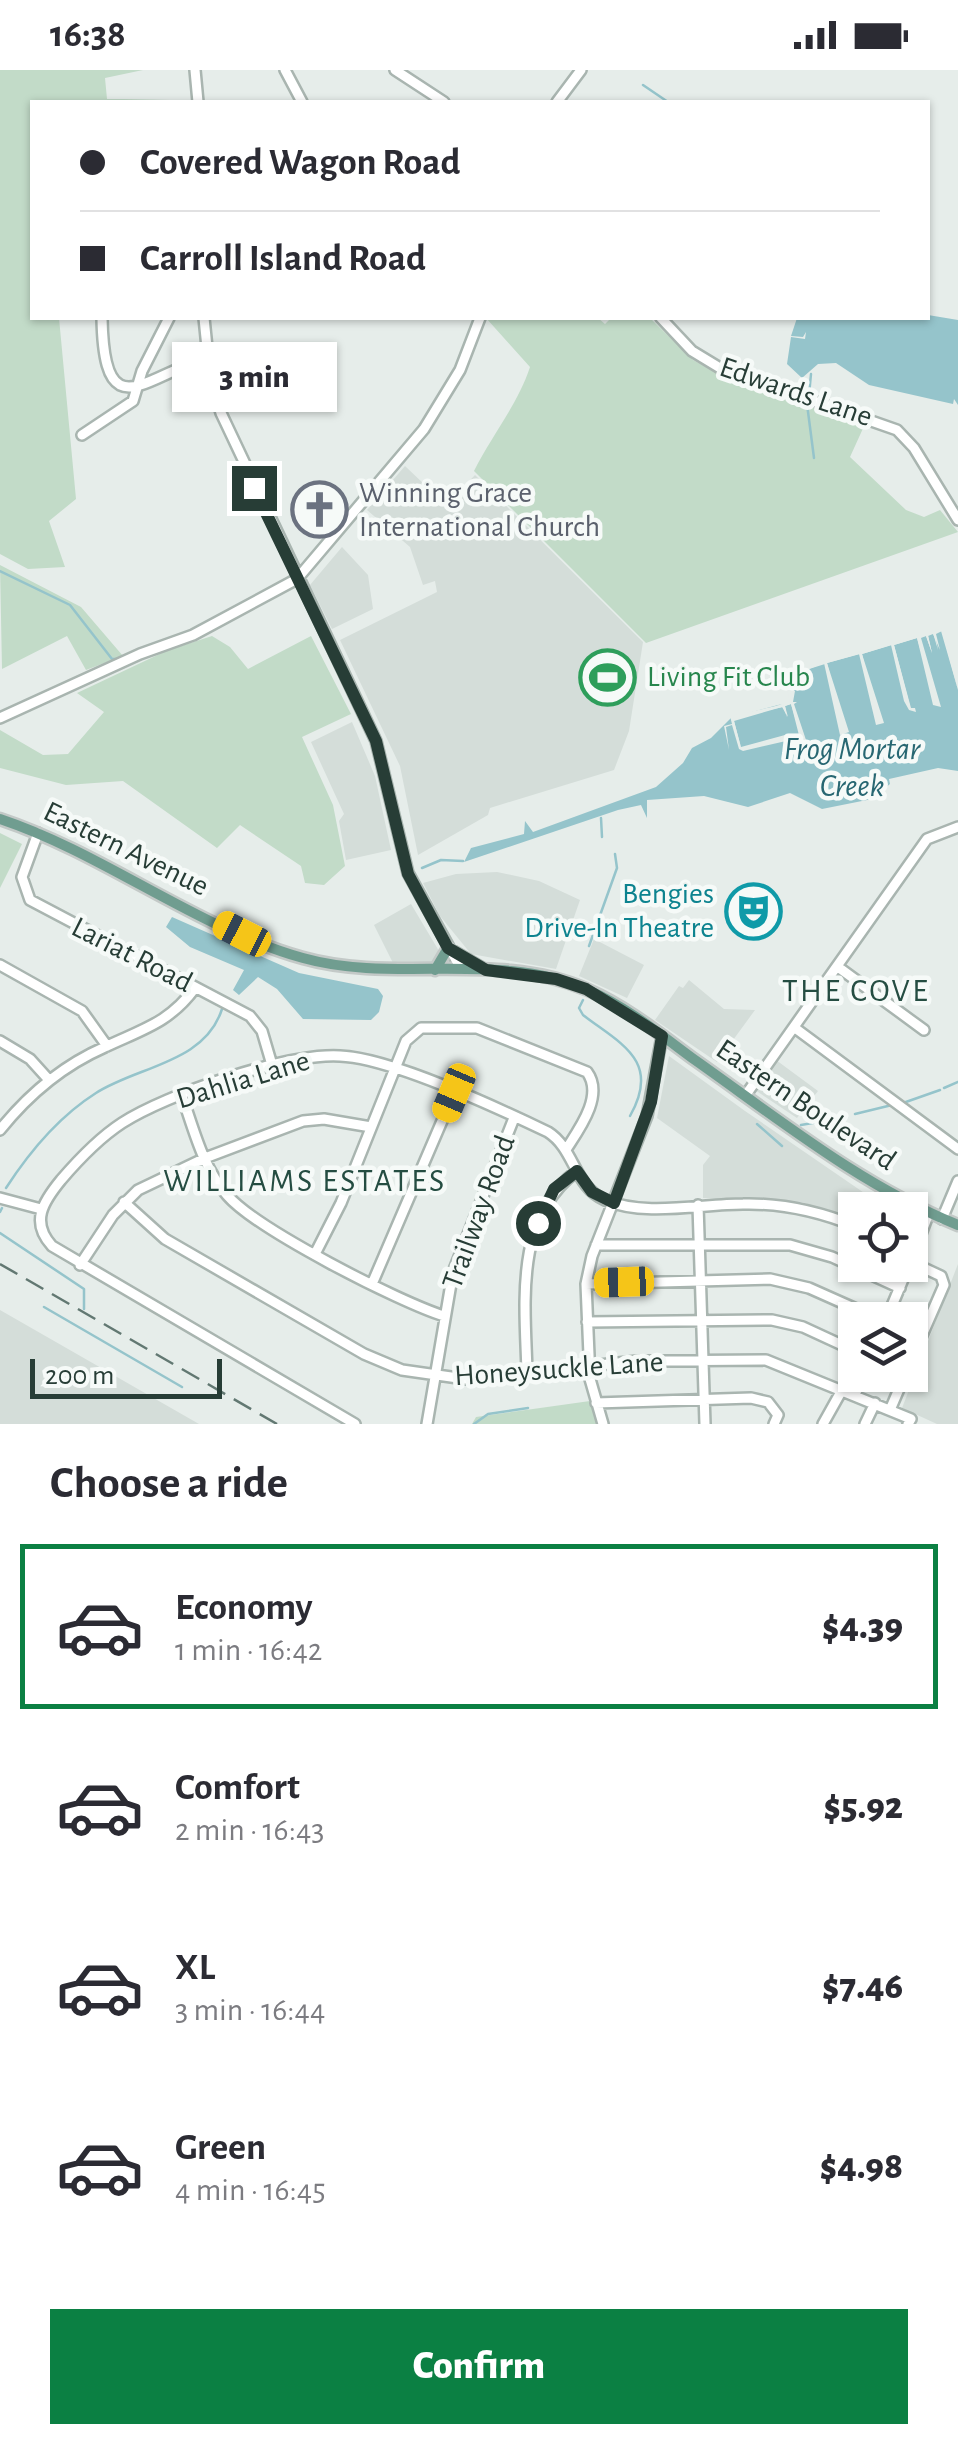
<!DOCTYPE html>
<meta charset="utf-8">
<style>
body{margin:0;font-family:"Alegreya Sans",sans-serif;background:#f7f7f7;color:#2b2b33;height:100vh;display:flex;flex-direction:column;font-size:38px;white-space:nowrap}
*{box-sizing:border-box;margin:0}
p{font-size:32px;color:#7c7c81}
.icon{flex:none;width:55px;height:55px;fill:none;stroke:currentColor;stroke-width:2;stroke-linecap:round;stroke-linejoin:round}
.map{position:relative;height:1354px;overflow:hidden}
.panel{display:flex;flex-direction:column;background:#fff;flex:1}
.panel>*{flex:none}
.top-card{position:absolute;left:30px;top:30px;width:900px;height:220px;border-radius:0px;box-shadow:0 2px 8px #0004;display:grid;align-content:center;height:220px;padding:0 50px;background:#fff}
.fabs{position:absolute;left:838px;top:1122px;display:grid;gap:20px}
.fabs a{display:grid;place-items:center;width:90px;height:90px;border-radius:0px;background:#fff;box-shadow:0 2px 8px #0004;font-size:50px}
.scale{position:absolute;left:30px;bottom:25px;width:192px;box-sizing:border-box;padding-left:10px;border:5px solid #273d36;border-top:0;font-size:28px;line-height:35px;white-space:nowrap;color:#273d36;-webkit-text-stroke:8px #f6faf8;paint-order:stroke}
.end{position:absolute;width:45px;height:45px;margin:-22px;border:12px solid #273d36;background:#fff;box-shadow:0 0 0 5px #fff}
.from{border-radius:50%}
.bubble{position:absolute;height:70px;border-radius:0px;background:#fff;box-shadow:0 2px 8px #0004;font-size:32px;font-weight:800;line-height:70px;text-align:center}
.car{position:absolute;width:30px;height:60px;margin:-30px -15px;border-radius:12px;box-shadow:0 0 8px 2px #0007;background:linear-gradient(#f5c518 24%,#345 0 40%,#f5c518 0 76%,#345 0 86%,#f5c518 0)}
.top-card b{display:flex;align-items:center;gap:35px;height:95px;font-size:38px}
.top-card b+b{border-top:2px solid #e1e1e2}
.top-card i{width:25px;height:25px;background:#2b2b33}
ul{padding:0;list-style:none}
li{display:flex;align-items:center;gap:30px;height:165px;margin:0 20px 15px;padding:0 30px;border:5px solid transparent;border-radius:0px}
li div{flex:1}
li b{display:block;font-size:38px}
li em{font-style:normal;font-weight:800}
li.active{border-color:#0b8043}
li>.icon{width:90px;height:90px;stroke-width:1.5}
h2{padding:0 50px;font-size:45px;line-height:120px}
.primary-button{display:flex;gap:20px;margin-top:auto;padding:20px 50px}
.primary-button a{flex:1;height:115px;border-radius:0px;background:#0b8043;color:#fff;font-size:40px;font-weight:800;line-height:115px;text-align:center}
.status{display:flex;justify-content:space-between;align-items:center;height:70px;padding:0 50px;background:#fff;direction:ltr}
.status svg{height:28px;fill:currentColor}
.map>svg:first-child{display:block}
.built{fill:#d4ddd9}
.green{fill:#c2dbc8}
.water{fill:#95c4cb}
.pier{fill:#e6edea}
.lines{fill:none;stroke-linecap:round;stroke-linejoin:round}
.stream{stroke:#95c4cb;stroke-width:2.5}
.minor-casing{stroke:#a9b5b0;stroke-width:14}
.major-casing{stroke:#c3c9c7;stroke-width:15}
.minor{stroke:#fff;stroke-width:9}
.major{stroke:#709d90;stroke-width:10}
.rail{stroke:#627872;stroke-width:2.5;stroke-dasharray:20 10;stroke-linecap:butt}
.route{stroke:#273d36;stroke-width:12}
.labels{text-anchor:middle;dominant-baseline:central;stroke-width:9;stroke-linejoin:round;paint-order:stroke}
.street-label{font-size:30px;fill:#273d36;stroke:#f6faf8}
.worship-label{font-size:30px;fill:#5b616d;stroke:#f6faf8;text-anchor:start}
.leisure-label{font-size:30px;fill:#27864d;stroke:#f6faf8;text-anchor:start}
.culture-label{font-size:30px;fill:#0d838f;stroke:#f6faf8;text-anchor:end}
.water-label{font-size:32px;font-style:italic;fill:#286772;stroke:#f6faf8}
.neighbourhood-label{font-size:32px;letter-spacing:2.5px;fill:#254d42;stroke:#f6faf8}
</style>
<div class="status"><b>16:38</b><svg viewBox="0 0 49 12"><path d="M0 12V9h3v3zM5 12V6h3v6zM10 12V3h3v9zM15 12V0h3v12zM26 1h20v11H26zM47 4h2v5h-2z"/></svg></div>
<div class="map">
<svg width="958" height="1354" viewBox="0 0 958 1354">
<rect width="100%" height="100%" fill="#e6edea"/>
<path class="built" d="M405,396L446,435L475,405L643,572L629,661L614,700L490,738L488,745L418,785L400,696L340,570L437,522L435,511L423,515L410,477L367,440Z
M342,477L368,505L373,539L332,559L310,515Z
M352,652L375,706L391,780L346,790L339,751L344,744L311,672Z
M497,802L539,811L580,830L556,899L471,884L440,846L423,813L456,804Z
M411,834L439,881L437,894L393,893L374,855Z
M594,869L644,895L627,928L579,906Z
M689,910L724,939L755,940L717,992L655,950L679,916L683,918Z
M669,986L745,1041L889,1140H855V1152L802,1132L703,1128V1095L710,1086L657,1048Z
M776,990L818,1021L797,1048L755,1020Z
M958,1194V1354H937L902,1338Z
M0,1240L199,1354H0Z"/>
<path class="green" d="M0,0H143L105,8L107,29H170L32,32V248H59L76,429L49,451L65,497L28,499L0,484Z
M486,248H598L605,254L611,248H650L693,290L721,305L865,354L850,387L906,440L924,447L940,440L958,462L646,573L474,401C492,365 518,334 530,297Z
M0,495L81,537L123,586L86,600L67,566L2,599Z
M212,566L230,577L248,599L311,566L351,644L302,667L333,735L345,796L324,815L305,813L301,796L240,755L217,778L123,711L66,715L0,698V660L43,685L68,684L104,642L77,623L166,581Z
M0,763L22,774L0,818Z
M590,1331L597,1354H472L476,1347Z"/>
<path class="water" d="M928,245L958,250V335L954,329L953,334L869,315L836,293L818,294L802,308L787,294L791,267L805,269L806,262L803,267L791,266L797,248Z
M941,561L958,620V701L938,698L889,709L890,714L872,729L822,739L790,723L748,737L704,726L647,730V748L641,735L618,740L464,792L471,778L524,764L525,751L533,762L656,717L683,693L692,678L711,668L731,648L741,678L733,647L782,634L760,642L783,637L787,647L785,636L791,634L804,677L789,616L801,612L798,601L807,599L810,610L809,599L825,594L845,663L827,593L860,584L879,654L862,584L892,575L911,640L894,575L917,568L936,633L920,567L926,566L932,583L928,565L933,563L938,580L935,563Z
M172,847L299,903L378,919L383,926L379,942L371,950L303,949L277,919L258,907L239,925L233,920L244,900L190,877L166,857Z"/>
<path class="pier" d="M943,558L958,620L942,561L936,564L940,580L933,564L928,566L932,583L926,566L921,568L941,637L933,635L917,568L894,575L911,638H915L916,642L909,640L904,631L891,575L862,584L884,653L876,655L859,584L827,593L849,662L840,665L824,593L809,599L812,610L807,599L806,611L803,600L799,601L802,613L789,616L795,621L793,632H797L794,634L808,676L802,677L791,634L785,636L788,647L782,637L734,651L741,677L785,665L786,671L743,681L739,679L732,655L726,657L729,680L724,656L732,654L730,646L790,633L786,614L797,610L794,600Z"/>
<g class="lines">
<path class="stream" d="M643,15L668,32
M809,325L811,304
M807,334L814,388
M0,501L70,535L112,589H118
M601,748L602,767
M422,798L441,790L463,791
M589,876L617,798L615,784
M583,930L579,938L583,945C619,973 662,990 630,1046
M944,1018L958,1012
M903,1033L940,1020
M855,1044L892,1035
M757,1054L782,1076
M801,1055L847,1047
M6,1118C30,1081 58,1047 96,1023C138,996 205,993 222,939
M867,1137L888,1140
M0,1142L2,1138
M0,1163L84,1219V1239
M44,1237L182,1317
M474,1354L488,1344L528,1338"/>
<defs>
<path id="minor" d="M195,0L198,32
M285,0L302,32
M395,0L444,32
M557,32L581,0
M102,248C104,362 146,304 208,288
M204,248L210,307L221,343L376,671L408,803L461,899
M661,248L692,281L720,298L897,360L914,378L958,450
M82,365L133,331L142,301L169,248
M0,648L140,584L193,565L297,509L424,359L460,300L480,248
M38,763L22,807L30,830L250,946L262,961L272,995
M450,879L484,899
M0,895L82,941L107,976
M838,897L924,960
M795,958L958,1079
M0,971L30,989L49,1010
M182,1026C194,1060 203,1098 227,1125C256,1159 399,1232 444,1246
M745,1026L927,769L958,757
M0,1060C28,1025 64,995 105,977C143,959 169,953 195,918
M0,1128L41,1139
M124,1132L165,1169L364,1284L402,1300L465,1309L637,1291L766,1290L911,1349L908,1354
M698,1135L705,1354
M942,1149L958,1111
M596,1175H790L832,1187L900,1218
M316,1182L341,1133L406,971L421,958H477L587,1002C604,1025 580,1058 567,1078
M910,1193L929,1143
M80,1195L113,1145L138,1120L205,1088L303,1051L324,1049L371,1057
M372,1214L454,1023
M586,1214L770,1209L809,1218L881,1250
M886,1250L909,1195
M587,1252L772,1250L803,1257L855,1281
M910,1293L944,1215L941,1206L911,1192
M527,1302C525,1233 514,1147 577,1101
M855,1325L863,1305
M596,1333L751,1328L768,1332L778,1345L774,1354
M890,1340L905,1305
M355,1354L52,1176C30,1152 43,1132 61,1110C79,1089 99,1068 122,1053C167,1024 287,983 340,986C392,988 498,1038 548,1062C575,1079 574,1117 605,1130C644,1147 701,1134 743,1134C783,1133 818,1141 855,1156
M427,1354L453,1202L514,1048
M603,1354L590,1309L586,1214L592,1186L647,1046L662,966
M823,1354L842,1320
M865,1354L875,1333"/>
<path id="major" d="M0,749C105,784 196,858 303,888C395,914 498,880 588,920C627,937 661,965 695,990C780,1050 862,1116 958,1155
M435,900L448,878"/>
</defs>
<use href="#minor" class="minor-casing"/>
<use href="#major" class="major-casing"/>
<use href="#minor" class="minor"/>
<use href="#major" class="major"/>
<path class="rail" d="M0,1194L277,1354"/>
</g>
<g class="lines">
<path class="route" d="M254,418L376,671L408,804L448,878L486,900L556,909L586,919L662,966L651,1032L614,1133L592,1122L577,1101L554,1119L538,1153"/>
</g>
<defs>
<symbol id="church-ring" viewBox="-11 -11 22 22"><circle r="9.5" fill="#f6faf8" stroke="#6b7280" stroke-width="1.5"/><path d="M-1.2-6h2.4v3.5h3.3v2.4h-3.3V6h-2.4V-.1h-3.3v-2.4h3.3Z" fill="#6b7280"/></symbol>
<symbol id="stadium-ring" viewBox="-11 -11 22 22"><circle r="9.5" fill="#f6faf8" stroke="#2e9e5b" stroke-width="1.5"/><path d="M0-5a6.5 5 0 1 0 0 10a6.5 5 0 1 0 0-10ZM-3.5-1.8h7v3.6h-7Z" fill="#2e9e5b"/></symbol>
<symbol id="theatre-ring" viewBox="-11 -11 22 22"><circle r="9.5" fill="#f6faf8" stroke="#0f9aa8" stroke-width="1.5"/><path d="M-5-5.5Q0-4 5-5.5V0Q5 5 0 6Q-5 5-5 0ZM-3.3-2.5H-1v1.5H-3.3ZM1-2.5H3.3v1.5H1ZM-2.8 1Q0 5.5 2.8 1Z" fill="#0f9aa8"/></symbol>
</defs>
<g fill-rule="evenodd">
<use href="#church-ring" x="288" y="408" width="63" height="63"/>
<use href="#stadium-ring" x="576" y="576" width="63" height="63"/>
<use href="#theatre-ring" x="722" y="810" width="63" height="63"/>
</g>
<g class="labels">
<g class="street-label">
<text transform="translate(796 322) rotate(19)">Edwards Lane</text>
<text transform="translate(126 779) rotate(26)">Eastern Avenue</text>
<text transform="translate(132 885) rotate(27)">Lariat Road</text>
<text transform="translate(243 1010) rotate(-17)">Dahlia Lane</text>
<text transform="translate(806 1035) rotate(34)">Eastern Boulevard</text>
<text transform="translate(479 1142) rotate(-70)">Trailway Road</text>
<text transform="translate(559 1299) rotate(-4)">Honeysuckle Lane</text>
</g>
<g class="worship-label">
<text x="359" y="423">Winning Grace<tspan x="359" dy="34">International Church</tspan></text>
</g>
<g class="leisure-label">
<text x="647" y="607">Living Fit Club</text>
</g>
<g class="culture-label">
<text x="714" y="824">Bengies<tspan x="714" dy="34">Drive-In Theatre</tspan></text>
</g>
<g class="water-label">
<text x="852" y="679">Frog Mortar<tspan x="852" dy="37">Creek</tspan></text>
</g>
<g class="neighbourhood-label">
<text x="856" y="921">THE COVE</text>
<text x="305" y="1111">WILLIAMS ESTATES</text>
</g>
</g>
</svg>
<div class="fabs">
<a><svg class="icon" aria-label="locate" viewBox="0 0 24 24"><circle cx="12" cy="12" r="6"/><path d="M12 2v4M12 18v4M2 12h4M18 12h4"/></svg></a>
<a><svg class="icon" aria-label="layers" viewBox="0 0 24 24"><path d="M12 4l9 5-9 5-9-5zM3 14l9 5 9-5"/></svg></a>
</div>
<div class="scale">200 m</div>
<i class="end from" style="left:538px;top:1153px"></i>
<i class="end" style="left:254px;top:418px"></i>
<div class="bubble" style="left:172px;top:272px;width:165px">3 min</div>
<i class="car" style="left:242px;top:864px;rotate:297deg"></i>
<i class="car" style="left:454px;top:1023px;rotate:203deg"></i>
<i class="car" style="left:624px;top:1212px;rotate:268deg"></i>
<div class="top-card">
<b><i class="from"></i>Covered Wagon Road</b>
<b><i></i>Carroll Island Road</b>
</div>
</div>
<section class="panel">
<h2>Choose a ride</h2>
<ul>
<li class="active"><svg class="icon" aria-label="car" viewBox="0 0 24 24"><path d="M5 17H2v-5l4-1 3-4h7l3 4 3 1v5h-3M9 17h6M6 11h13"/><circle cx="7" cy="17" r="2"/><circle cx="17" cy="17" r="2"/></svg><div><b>Economy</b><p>1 min · 16:42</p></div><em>$4.39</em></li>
<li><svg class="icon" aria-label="car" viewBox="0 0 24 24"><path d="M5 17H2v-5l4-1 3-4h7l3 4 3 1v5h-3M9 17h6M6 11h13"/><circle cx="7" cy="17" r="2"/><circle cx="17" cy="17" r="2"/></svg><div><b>Comfort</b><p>2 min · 16:43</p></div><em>$5.92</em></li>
<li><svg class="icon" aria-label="car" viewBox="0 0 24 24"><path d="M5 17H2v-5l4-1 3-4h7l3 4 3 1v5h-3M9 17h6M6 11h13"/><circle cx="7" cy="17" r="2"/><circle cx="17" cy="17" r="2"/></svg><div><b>XL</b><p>3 min · 16:44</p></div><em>$7.46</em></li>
<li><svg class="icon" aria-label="car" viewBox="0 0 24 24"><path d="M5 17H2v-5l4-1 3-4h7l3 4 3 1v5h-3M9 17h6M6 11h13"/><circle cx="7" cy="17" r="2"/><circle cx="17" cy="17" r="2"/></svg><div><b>Green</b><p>4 min · 16:45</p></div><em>$4.98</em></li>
</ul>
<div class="primary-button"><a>Confirm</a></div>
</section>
